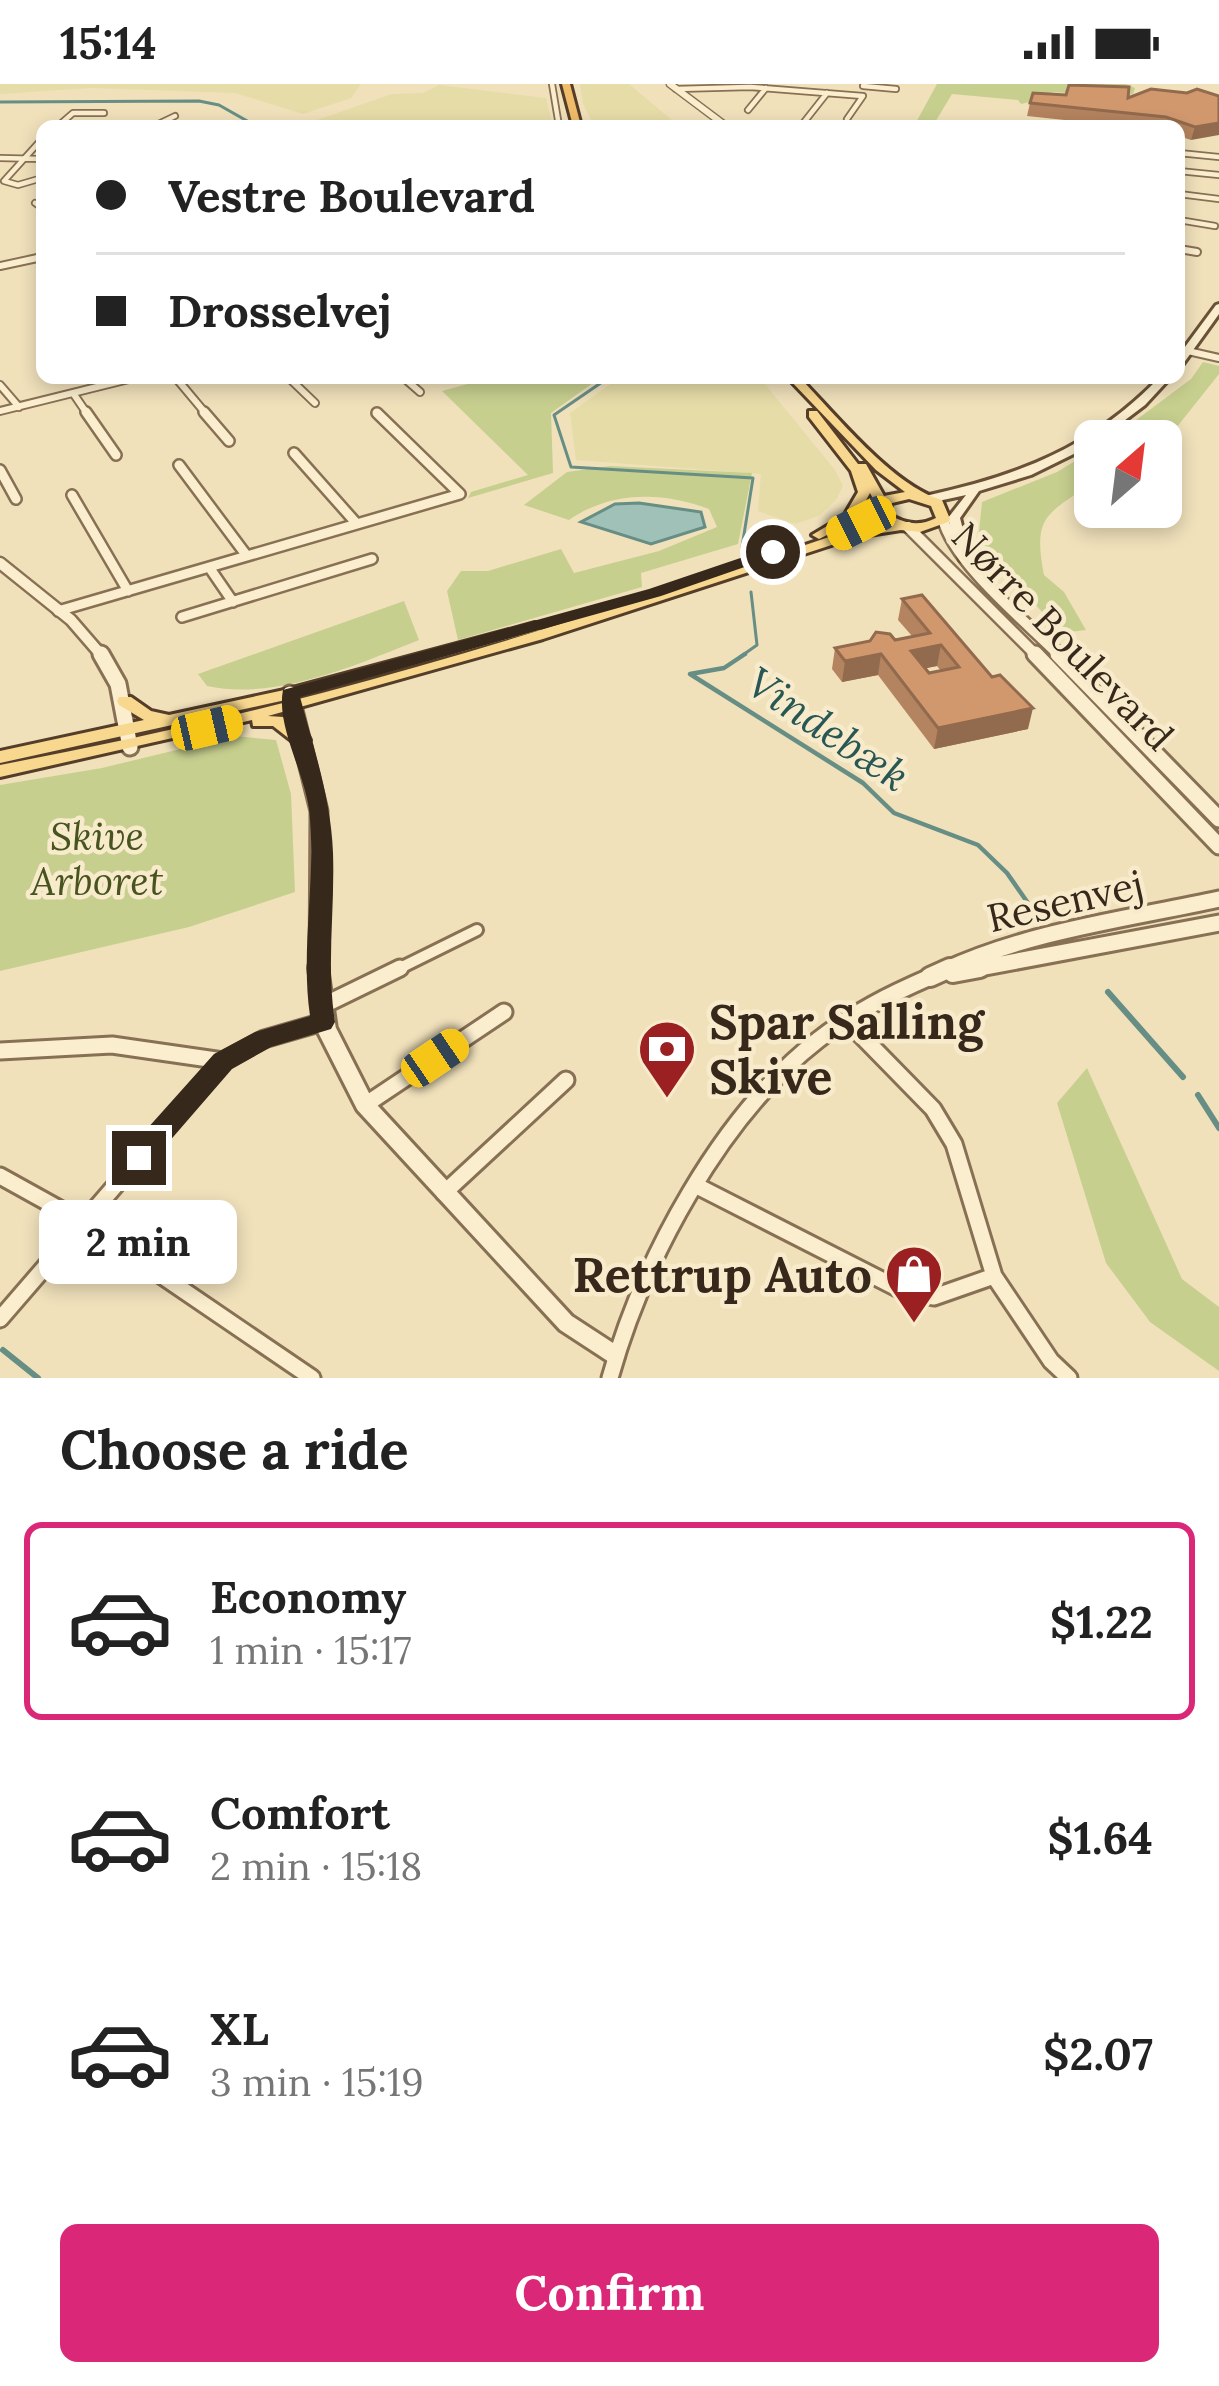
<!DOCTYPE html>
<meta charset="utf-8">
<style>
body{margin:0;font-family:Lora,serif;background:#f2f2f2;color:#222;height:100vh;display:flex;flex-direction:column;font-size:45px;white-space:nowrap}
*{box-sizing:border-box;margin:0}
p{font-size:39px;color:#767676}
.icon{flex:none;width:66px;height:66px;fill:none;stroke:currentColor;stroke-width:2;stroke-linecap:round;stroke-linejoin:round}
.map{position:relative;height:1294px;overflow:hidden}
.drawer{display:flex;flex-direction:column;background:#fff;flex:1}
.drawer>*{flex:none}
.guide{position:absolute;left:36px;top:36px;width:1149px;height:264px;border-radius:18px;box-shadow:0 6px 18px #0003;display:grid;align-content:center;height:264px;padding:0 60px;background:#fff}
.needle{width:78px;rotate:28deg}
.buttons{position:absolute;left:1074px;top:336px;display:grid;gap:24px}
.buttons a{display:grid;place-items:center;width:108px;height:108px;border-radius:18px;background:#fff;box-shadow:0 6px 18px #0003;font-size:60px}
.end{position:absolute;width:54px;height:54px;margin:-27px;border:15px solid #36281a;background:#fff;box-shadow:0 0 0 6px #fff}
.from{border-radius:50%}
.bubble{position:absolute;height:84px;border-radius:18px;background:#fff;box-shadow:0 6px 18px #0003;font-size:39px;font-weight:800;line-height:84px;text-align:center}
.car{position:absolute;width:36px;height:72px;margin:-36px -18px;border-radius:15px;box-shadow:0 0 9px 3px #0007;background:linear-gradient(#f5c518 24%,#345 0 40%,#f5c518 0 76%,#345 0 86%,#f5c518 0)}
.guide b{display:flex;align-items:center;gap:42px;height:114px;font-size:45px}
.guide b+b{border-top:3px solid #e0e0e0}
.guide i{width:30px;height:30px;background:#222}
ul{padding:0;list-style:none}
li{display:flex;align-items:center;gap:36px;height:198px;margin:0 24px 18px;padding:0 36px;border:6px solid transparent;border-radius:18px}
li div{flex:1}
li b{display:block;font-size:45px}
li em{font-style:normal;font-weight:800}
li.current{border-color:#db2777}
li>.icon{width:108px;height:108px;stroke-width:1.5}
h2{padding:0 60px;font-size:54px;line-height:144px}
.action{display:flex;gap:24px;margin-top:auto;padding:24px 60px}
.action a{flex:1;height:138px;border-radius:18px;background:#db2777;color:#fff;font-size:48px;font-weight:800;line-height:138px;text-align:center}
.status{display:flex;justify-content:space-between;align-items:center;height:84px;padding:0 60px;background:#fff;direction:ltr}
.status svg{height:33px;fill:currentColor}
.map>svg:first-child{display:block}
.farmland{fill:#e6dca8}
.green{fill:#c7cf8f}
.water{fill:#a0c1b7;stroke:#678e85;stroke-width:3}
.lines{fill:none;stroke-linecap:round;stroke-linejoin:round}
.stream-far2{stroke:#678e85;stroke-width:3}
.stream-far1{stroke:#678e85;stroke-width:4.5}
.stream{stroke:#678e85;stroke-width:6}
.minor-far4-casing{stroke:#887054;stroke-width:8}
.minor-far3-casing{stroke:#887054;stroke-width:10}
.minor-far2-casing{stroke:#887054;stroke-width:14}
.minor-far1-casing{stroke:#887054;stroke-width:16}
.minor-casing{stroke:#887054;stroke-width:21}
.tertiary-far3-casing{stroke:#887054;stroke-width:9}
.tertiary-far2-casing{stroke:#887054;stroke-width:15}
.tertiary-far1-casing{stroke:#887054;stroke-width:21}
.tertiary-casing{stroke:#887054;stroke-width:24}
.secondary-casing{stroke:#6a5137;stroke-width:6}
.primary-casing{stroke:#553e29;stroke-width:6}
.trunk-casing{stroke:#553e29;stroke-width:6}
.minor-far4{stroke:#fbeece;stroke-width:4.5}
.minor-far3{stroke:#fbeece;stroke-width:6}
.minor-far2{stroke:#fbeece;stroke-width:9}
.minor-far1{stroke:#fbeece;stroke-width:10}
.minor{stroke:#fbeece;stroke-width:15}
.tertiary-far3{stroke:#fbeece;stroke-width:6}
.tertiary-far2{stroke:#fbeece;stroke-width:10}
.tertiary-far1{stroke:#fbeece;stroke-width:15}
.tertiary{stroke:#fbeece;stroke-width:18}
.secondary{fill:#fbeece;fill-rule:evenodd}
.primary{fill:#f8d78f;fill-rule:evenodd}
.trunk{fill:#f0bc6a;fill-rule:evenodd}
.wall{fill:#b4835f;fill-rule:evenodd}
.shaded-wall{fill:#926a4d}
.building{fill:#d1986e;stroke:#926a4d;stroke-width:3;fill-rule:evenodd}
.route{fill:#36281a}
.labels{text-anchor:middle;dominant-baseline:central;stroke-width:9;stroke-linejoin:round;paint-order:stroke}
.street-label{font-size:39px;fill:#36281a;stroke:#f7ebcb}
.park-label{font-size:39px;font-style:italic;fill:#47541f;stroke:#f7ebcb}
.water-label{font-size:42px;font-style:italic;fill:#285754;stroke:#f7ebcb}
.near-poi-label{font-size:48px;font-weight:bold;fill:#36281a;stroke:#f7ebcb;text-anchor:start}
</style>
<div class="status"><b>15:14</b><svg viewBox="0 0 49 12"><path d="M0 12V9h3v3zM5 12V6h3v6zM10 12V3h3v9zM15 12V0h3v12zM26 1h20v11H26zM47 4h2v5h-2z"/></svg></div>
<div class="map">
<svg width="1219" height="1294" viewBox="0 0 1219 1294">
<rect width="100%" height="100%" fill="#f0e1bb"/>
<path class="farmland" d="M0,0H361L351,14L303,30L235,9L92,4L0,10Z
M580,0H629L679,42H594L583,20Z
M439,1L546,14L553,42H325L317,36L392,10L423,9Z
M619,294H760L835,386L843,402L836,416L819,432L795,440L758,427L761,390L576,376L570,329Z"/>
<path class="green" d="M937,0H1126L1135,4L1133,10L1122,12L1050,8L1059,11L1021,20L1018,16L952,10L934,40L945,42H914Z
M1203,278L1219,282V290L1161,363V357H1108L1191,295Z
M490,294H600L551,329L553,389L468,414L471,408L528,391L442,307Z
M1095,365V396C1048,432 1032,428 1044,491L1064,508L1086,546L1061,549L988,468L979,448L982,418L1057,388Z
M610,382L752,389L738,460L641,489L642,503L458,556L447,507L461,487H488L561,465L574,489L659,467L717,443L709,425C662,407 610,407 569,436L524,421L567,388Z
M404,517L419,556C356,581 275,617 207,602L198,590Z
M234,652L276,656L291,710L295,808L189,843L0,887V701L102,684Z
M1087,984L1182,1195L1219,1223V1287L1150,1238L1106,1179L1057,1019Z"/>
<path class="water" d="M639,419L701,428L705,443L651,460L581,438L615,420Z"/>
<g class="lines">
<path class="stream-far2" d="M0,18L199,17L219,21L256,42
M608,294L554,331L571,383L753,394L742,463
M740,573L757,561L751,508"/>
<path class="stream-far1" d="M745,570L724,584L690,590L863,699L894,729L978,761L1007,789L1030,822"/>
<path class="stream" d="M1108,908L1183,993
M1198,1011L1219,1044
M3,1266L38,1294"/>
<defs>
<path id="minor-far4" d="M552,0L559,42
M863,2L896,5
M676,5L750,3L863,12L847,35
M748,26L766,4
M58,42L73,29H104
M154,42L175,32
M801,42L827,9
M42,55L4,97L18,101L42,94
M1179,69L1219,73
M0,74L42,75
M1179,87L1219,91
M1179,110L1219,115
M35,119L42,124
M1179,136L1215,142"/>
<path id="minor-far3" d="M1179,165L1197,168
M0,182L42,173
M1188,267L1219,274
M176,294L207,331
M289,294L315,319
M404,294L420,308
M0,301L19,323
M73,309L88,331
M0,327L133,294"/>
<path id="minor-far2" d="M86,328L116,371
M204,328L229,357
M294,369L357,440
M179,381L247,472
M0,386L16,415
M72,411L128,507
M209,483L233,518
M58,527L460,410L377,329
M182,533L372,475"/>
<path id="minor-far1" d="M394,887L477,846"/>
<path id="minor" d="M322,922L400,884
M847,937L933,1025L954,1060L994,1192L1051,1277L1069,1294
M0,967L112,961L223,977
M365,1021L504,928
M0,1092L83,1138L312,1294
M699,1103L905,1208L934,1213L994,1192
M444,1109L566,996
M0,1235L223,977L264,955L323,938
M610,1294C643,1176 720,1032 818,956C852,929 891,910 930,893"/>
<path id="tertiary-far3" d="M670,0L726,42"/>
<path id="tertiary-far2" d="M943,435C955,481 1027,538 1061,573
M908,443L1038,573
M0,479L71,536L103,573"/>
<path id="tertiary-far1" d="M101,570L118,600L130,663
M1035,570L1219,762
M1058,570L1219,735
M290,610L319,727L318,887
M943,887C1029,847 1127,835 1219,815
M964,887L1219,839"/>
<path id="tertiary" d="M318,884L327,946L365,1021L566,1239L615,1271
M953,889L980,884
M930,893L950,884"/>
<path id="secondary" d="M1219,220V230L1183,280L1179,281V271L1216,221Z
M1159,294H1170L1145,321L1092,361L1031,391L979,407L960,434L970,473L964,477L960,476L948,434L966,411L929,419L925,418V412C1018,392 1091,364 1159,294Z"/>
<path id="primary" d="M788,294H800C836,331 893,402 942,416L950,435L948,438L920,448L901,446L856,453L543,555L268,632L283,633L308,652L310,656L308,660H296L273,642H253L252,636L0,693V681C108,660 215,637 322,609C499,562 673,505 847,447L845,442L819,455L812,451L844,432L858,408L851,387L809,333V327H817L858,380H866L884,412L905,408L876,386ZM870,409L877,422L856,435ZM909,415L931,422L936,434C919,443 903,440 888,429L892,419ZM877,433L886,440L860,444Z
M535,539L540,540L542,543L540,546L290,615L0,679V667L144,636L119,621L117,617L119,613H131L151,627L169,631L289,605Z"/>
<path id="trunk" d="M562,0H570L581,42H573Z"/>
</defs>
<use href="#minor-far4" class="minor-far4-casing"/>
<use href="#minor-far3" class="minor-far3-casing"/>
<use href="#minor-far2" class="minor-far2-casing"/>
<use href="#minor-far1" class="minor-far1-casing"/>
<use href="#minor" class="minor-casing"/>
<use href="#tertiary-far3" class="tertiary-far3-casing"/>
<use href="#tertiary-far2" class="tertiary-far2-casing"/>
<use href="#tertiary-far1" class="tertiary-far1-casing"/>
<use href="#tertiary" class="tertiary-casing"/>
<use href="#secondary" class="secondary-casing"/>
<use href="#primary" class="primary-casing"/>
<use href="#trunk" class="trunk-casing"/>
<use href="#minor-far4" class="minor-far4"/>
<use href="#minor-far3" class="minor-far3"/>
<use href="#minor-far2" class="minor-far2"/>
<use href="#minor-far1" class="minor-far1"/>
<use href="#minor" class="minor"/>
<use href="#tertiary-far3" class="tertiary-far3"/>
<use href="#tertiary-far2" class="tertiary-far2"/>
<use href="#tertiary-far1" class="tertiary-far1"/>
<use href="#tertiary" class="tertiary"/>
<use href="#secondary" class="secondary"/>
<use href="#primary" class="primary"/>
<use href="#trunk" class="trunk"/>
</g>
<path class="wall" d="M1219,12L1191,56L1179,52V42H1121L1027,32L1030,19Z
M902,515L1028,645L934,665L878,591L842,598L832,585L835,564L912,552L898,536ZM937,582L941,587L929,589L925,584Z"/>
<path class="shaded-wall" d="M1219,39V51L1191,56L1195,43Z
M941,561L937,582L908,588L911,567Z
M881,570L878,591L842,598L845,577Z
M1033,624L1028,645L934,665L938,644Z"/>
<path class="building" d="M1069,1L1129,3L1128,14L1151,5L1187,9L1197,5L1219,12V39L1195,43L1166,33L1030,19L1033,9L1066,11Z
M922,511L992,593L1000,591L1033,624L938,644L881,570L845,577L835,564L870,557L876,548L890,550L895,556L930,549L902,515ZM941,561L959,583L929,589L911,567Z"/>
<path class="route" d="M773,463L782,468L779,471L661,512L300,613C314,665 331,715 333,769C335,827 326,881 335,938L331,945L271,963L232,985L148,1082H129L125,1074L129,1065L214,970L255,948L310,932C300,863 317,794 309,725C304,688 276,641 283,606L649,505Z"/>
<defs>
<symbol id="bank-pin" viewBox="-11 -11 22 30"><path d="M0 17L-7.5 6A9.5 9.5 0 1 1 7.5 6Z" fill="#9b2021" stroke="#f7ebcb"/><path d="M-6-4H6V4H-6ZM0-2.3a2.3 2.3 0 1 0 0 4.6a2.3 2.3 0 1 0 0-4.6Z" fill="#fff"/></symbol>
<symbol id="shop-pin" viewBox="-11 -11 22 30"><path d="M0 17L-7.5 6A9.5 9.5 0 1 1 7.5 6Z" fill="#9b2021" stroke="#f7ebcb"/><path d="M-5-2.5h2.3a2.7 3.5 0 0 1 5.4 0H5L5.5 6h-11ZM-1.5-2.5h3a1.5 2.3 0 0 0-3 0Z" fill="#fff"/></symbol>
</defs>
<g fill-rule="evenodd">
<use href="#bank-pin" x="634" y="932" width="66" height="90"/>
<use href="#shop-pin" x="881" y="1157" width="66" height="90"/>
</g>
<g class="labels">
<g class="street-label">
<text transform="translate(1063 552) rotate(46)">Nørre Boulevard</text>
<text transform="translate(1065 817) rotate(-13)">Resenvej</text>
</g>
<g class="park-label">
<text x="97" y="752">Skive<tspan x="97" dy="45">Arboret</tspan></text>
</g>
<g class="water-label">
<text transform="translate(828 645) rotate(34)">Vindebæk</text>
</g>
<g class="near-poi-label">
<text x="709" y="937">Spar Salling<tspan x="709" dy="55">Skive</tspan></text>
<text x="872" y="1190" text-anchor="end">Rettrup Auto</text>
</g>
</g>
</svg>
<div class="buttons">
<a><svg class="needle" viewBox="-14 -14 28 28"><path d="M0-13l5 13h-10z" fill="#e53935"/><path d="M0 13l5-13h-10z" fill="#767676"/></svg></a>
</div>
<i class="end from" style="left:773px;top:468px"></i>
<i class="end" style="left:139px;top:1074px"></i>
<div class="bubble" style="left:39px;top:1116px;width:198px">2 min</div>
<i class="car" style="left:861px;top:439px;rotate:243deg"></i>
<i class="car" style="left:207px;top:644px;rotate:77deg"></i>
<i class="car" style="left:435px;top:974px;rotate:56deg"></i>
<div class="guide">
<b><i class="from"></i>Vestre Boulevard</b>
<b><i></i>Drosselvej</b>
</div>
</div>
<section class="drawer">
<h2>Choose a ride</h2>
<ul>
<li class="current"><svg class="icon" aria-label="car" viewBox="0 0 24 24"><path d="M5 17H2v-5l4-1 3-4h7l3 4 3 1v5h-3M9 17h6M6 11h13"/><circle cx="7" cy="17" r="2"/><circle cx="17" cy="17" r="2"/></svg><div><b>Economy</b><p>1 min · 15:17</p></div><em>$1.22</em></li>
<li><svg class="icon" aria-label="car" viewBox="0 0 24 24"><path d="M5 17H2v-5l4-1 3-4h7l3 4 3 1v5h-3M9 17h6M6 11h13"/><circle cx="7" cy="17" r="2"/><circle cx="17" cy="17" r="2"/></svg><div><b>Comfort</b><p>2 min · 15:18</p></div><em>$1.64</em></li>
<li><svg class="icon" aria-label="car" viewBox="0 0 24 24"><path d="M5 17H2v-5l4-1 3-4h7l3 4 3 1v5h-3M9 17h6M6 11h13"/><circle cx="7" cy="17" r="2"/><circle cx="17" cy="17" r="2"/></svg><div><b>XL</b><p>3 min · 15:19</p></div><em>$2.07</em></li>
</ul>
<div class="action"><a>Confirm</a></div>
</section>
